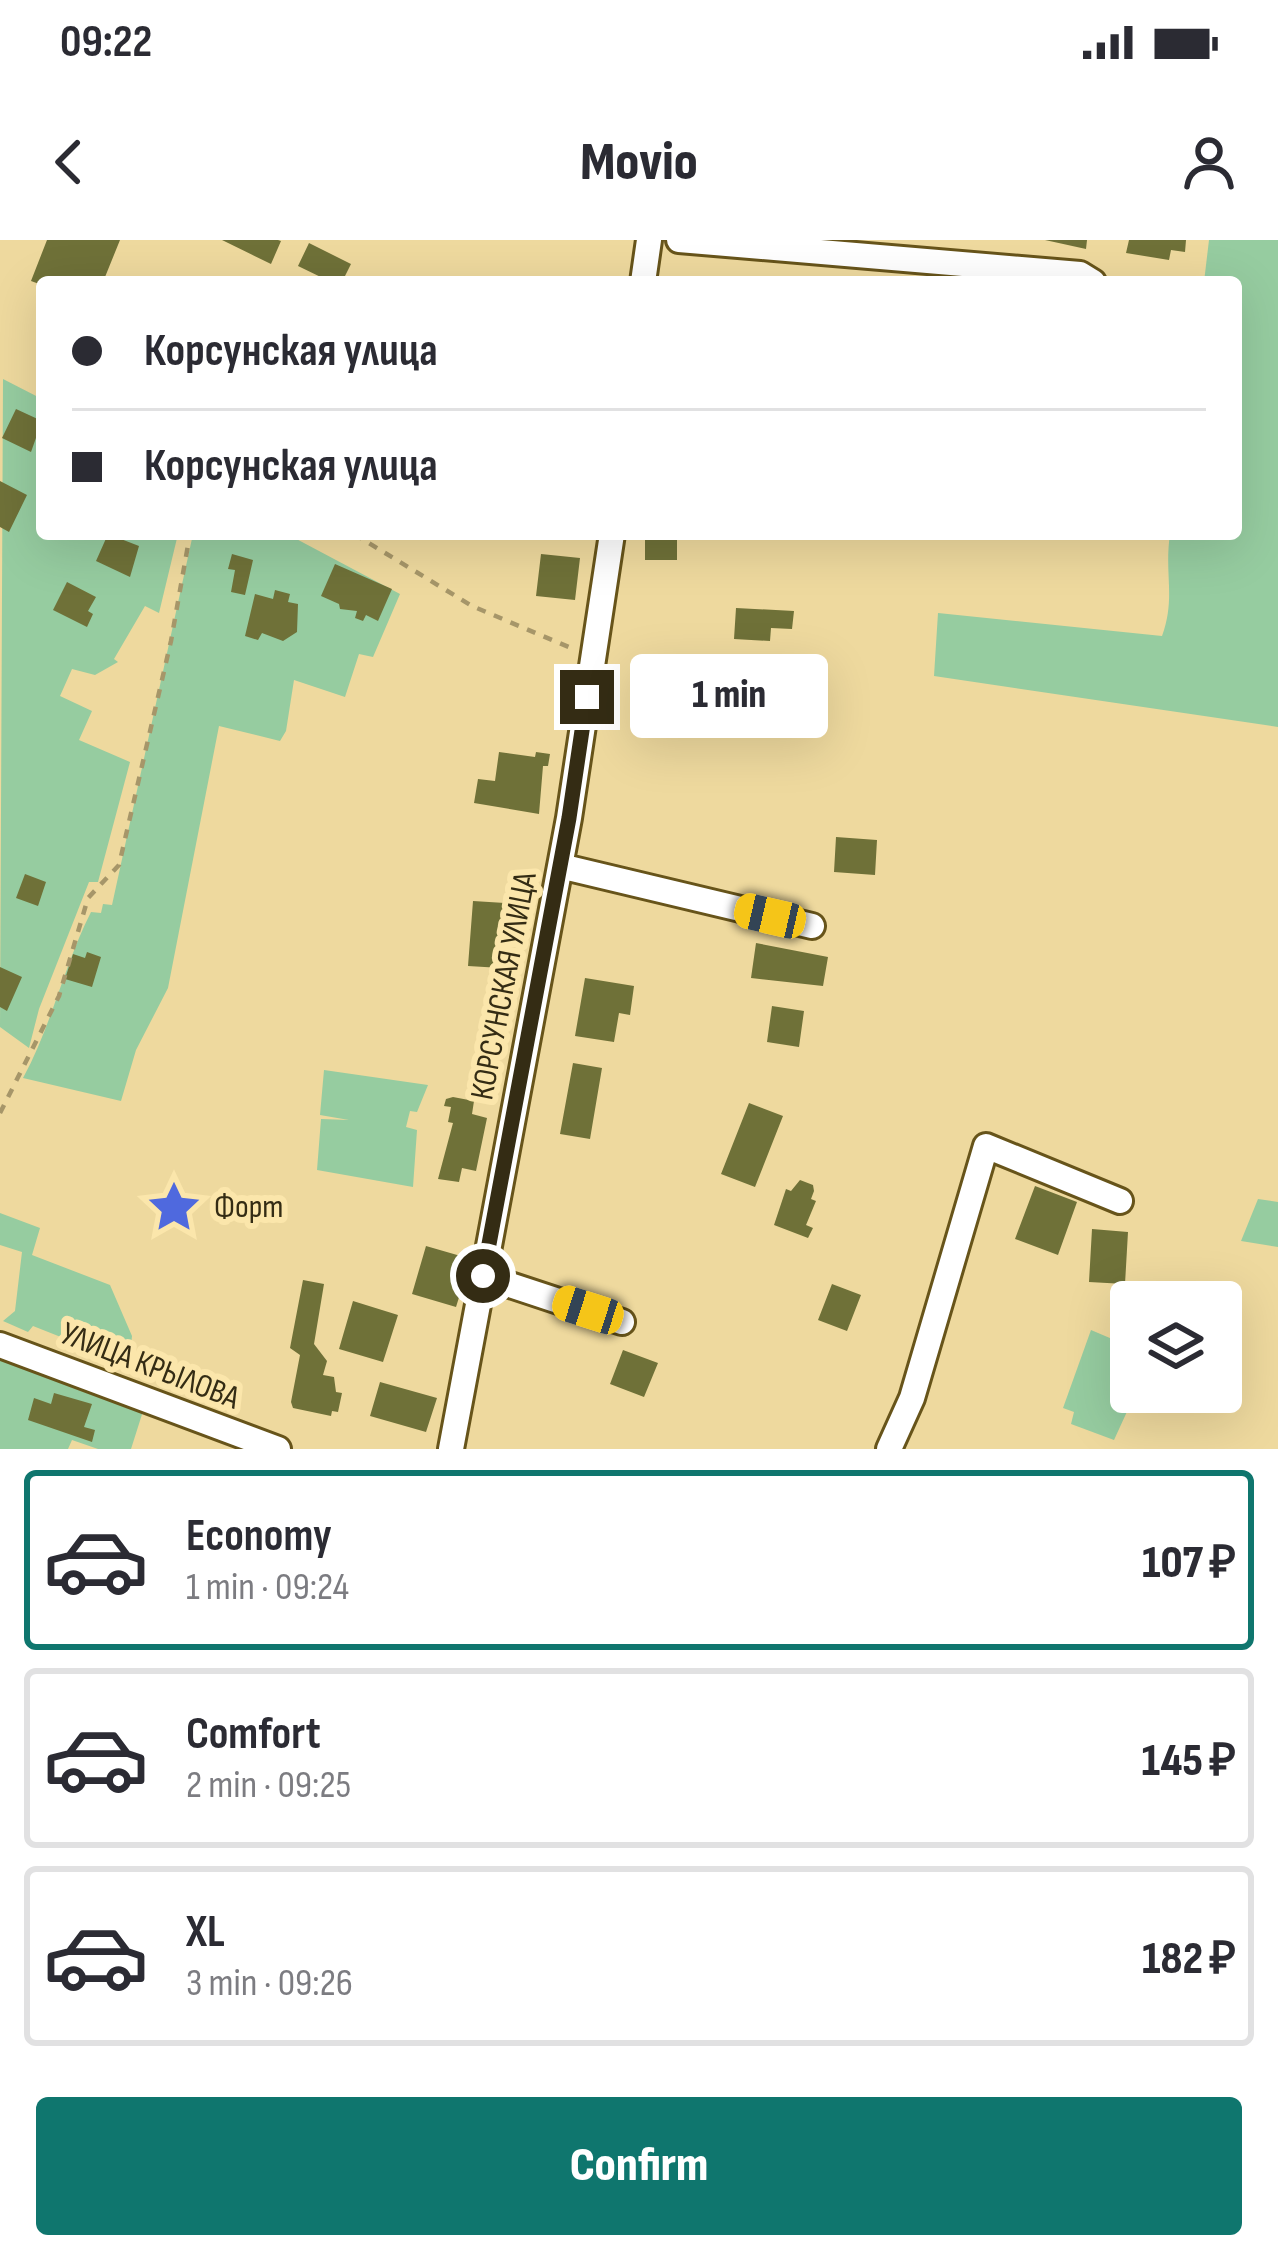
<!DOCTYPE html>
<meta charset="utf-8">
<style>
body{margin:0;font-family:"Sofia Sans Condensed",sans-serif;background:#f2f2f3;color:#2b2b33;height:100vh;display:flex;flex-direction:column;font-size:45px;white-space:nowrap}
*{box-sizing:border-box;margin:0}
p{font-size:39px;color:#7c7c81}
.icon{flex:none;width:66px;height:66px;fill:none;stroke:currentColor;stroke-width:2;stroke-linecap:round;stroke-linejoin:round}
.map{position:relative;height:1209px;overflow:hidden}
.side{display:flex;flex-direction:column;background:#fff;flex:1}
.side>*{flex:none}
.top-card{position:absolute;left:36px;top:36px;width:1206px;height:264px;border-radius:12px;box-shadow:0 12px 48px #0002;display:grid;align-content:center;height:264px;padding:0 36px;background:#fff}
.tools{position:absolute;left:1110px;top:1041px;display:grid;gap:24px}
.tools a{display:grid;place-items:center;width:132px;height:132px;border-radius:12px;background:#fff;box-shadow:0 12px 48px #0002;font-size:60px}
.end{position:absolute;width:54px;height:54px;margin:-27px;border:15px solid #342c14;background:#fff;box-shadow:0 0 0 6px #fff}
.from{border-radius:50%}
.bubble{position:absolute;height:84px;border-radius:12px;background:#fff;box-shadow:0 12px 48px #0002;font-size:39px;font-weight:800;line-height:84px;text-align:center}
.car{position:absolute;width:36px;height:72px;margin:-36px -18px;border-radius:15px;box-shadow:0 0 9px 3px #0007;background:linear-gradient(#f5c518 24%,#345 0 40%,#f5c518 0 76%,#345 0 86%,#f5c518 0)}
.top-card b{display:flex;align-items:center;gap:42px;height:114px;font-size:45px}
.top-card b+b{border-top:3px solid #e1e1e2}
.top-card i{width:30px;height:30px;background:#2b2b33}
ul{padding:21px 0 0;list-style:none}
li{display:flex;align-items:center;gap:36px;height:180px;margin:0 24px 18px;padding:0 12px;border:6px solid #e1e1e2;border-radius:12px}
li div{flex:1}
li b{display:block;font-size:45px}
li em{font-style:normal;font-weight:800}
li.active{border-color:#0f766e}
li>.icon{width:108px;height:108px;stroke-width:1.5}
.action{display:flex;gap:24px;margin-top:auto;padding:24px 36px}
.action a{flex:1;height:138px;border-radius:12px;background:#0f766e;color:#fff;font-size:48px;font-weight:800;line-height:138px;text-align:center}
.status{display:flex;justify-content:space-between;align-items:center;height:84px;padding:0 60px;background:#fff;direction:ltr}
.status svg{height:33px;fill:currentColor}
header{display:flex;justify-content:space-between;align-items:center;height:156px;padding:0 36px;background:#fff;font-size:54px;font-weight:800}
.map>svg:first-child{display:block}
.green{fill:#96cca0}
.building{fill:#6f7138}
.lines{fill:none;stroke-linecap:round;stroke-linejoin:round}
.street-casing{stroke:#67541a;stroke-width:30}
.path{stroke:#a69669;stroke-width:4.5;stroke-dasharray:9 9;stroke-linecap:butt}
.street{stroke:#fff;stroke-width:24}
.route{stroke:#342c14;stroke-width:15}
.labels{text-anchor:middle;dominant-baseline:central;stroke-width:12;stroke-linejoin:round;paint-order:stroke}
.street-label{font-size:33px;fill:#342c14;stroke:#fbe6ab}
.poi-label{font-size:33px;fill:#342c14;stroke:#fbe6ab;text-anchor:start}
</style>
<div class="status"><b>09:22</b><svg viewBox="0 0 49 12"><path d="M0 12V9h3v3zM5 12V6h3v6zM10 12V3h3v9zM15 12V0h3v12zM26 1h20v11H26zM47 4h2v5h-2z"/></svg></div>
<header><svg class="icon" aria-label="back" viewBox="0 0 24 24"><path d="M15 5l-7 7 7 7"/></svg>Movio<svg class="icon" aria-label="person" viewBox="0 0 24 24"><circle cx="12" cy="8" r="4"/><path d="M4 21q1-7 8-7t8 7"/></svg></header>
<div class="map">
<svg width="1278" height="1209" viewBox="0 0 1278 1209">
<rect width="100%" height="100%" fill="#eed99e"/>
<path class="green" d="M1209,0H1278V487L934,436L938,373L1162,396C1176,357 1164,335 1170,294H1236V42H1204Z
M3,139L42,159V294H178L159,373L145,366L114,419L118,422L95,435L72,429L60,456L92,471L79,500L130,522L98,642H89L39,769L29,808L0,787Z
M193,294H287L400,354L373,417L359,414L345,457L294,440L286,491L280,501L219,486L168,748L136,810L121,861L23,838C52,785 64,725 91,672L101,673L103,664L112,665Z
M324,830L428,845L417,872L410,871L406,887L417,890L413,947L317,930L321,879L349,880L320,875Z
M1258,959L1278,962V1007L1241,1001Z
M0,973L40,988L32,1015L110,1045L132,1096L129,1124L33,1086L28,1092L3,1081L15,1071L22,1012L0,1005Z
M1091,1090L1131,1107V1152H1136L1114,1200L1071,1184L1074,1172L1063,1168Z
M0,1115L22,1128L144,1168L131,1209H98L72,1200L68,1209H0Z"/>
<path class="building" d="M47,0H120L103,42L42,45L31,41Z
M222,0H278L281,1L271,24Z
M1045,0H1087L1086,9Z
M1129,0H1186L1185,12L1171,10L1169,20L1126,13Z
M309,3L351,24L342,42H331L298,26Z
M16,169L42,181L31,212L2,198Z
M0,241L27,255L9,292L0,287Z
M108,294L139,306L130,337L96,321Z
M645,294H677V320H645Z
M232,314L253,320L245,355L231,352L235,330L228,329Z
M541,314L580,318L575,360L536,356Z
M335,324L392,349L378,381L366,375L363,381L355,378L357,371L340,369L339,364L321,356Z
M67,342L96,357L88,371L93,374L87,387L53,370Z
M275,350L290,354L288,362L298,364L297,392L283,401L262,393L258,400L245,396L255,354L273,359Z
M736,368L794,371L792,389L771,388L770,401L734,399Z
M499,512L535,517L536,512L550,514L548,526H543L539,574L474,563L478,539L495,541Z
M836,597L877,600L875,635L834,632Z
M25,634L46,642L38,666L16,658Z
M473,661L505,663L501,728L468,726Z
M756,703L828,717L823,746L751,738Z
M87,712L101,717L92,747L65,739L73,714L85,718Z
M0,727L22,737L7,771L0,767Z
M585,738L634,746L630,775L619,773L614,802L575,796Z
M772,766L804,771L799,807L767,802Z
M573,823L602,828L590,899L560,894Z
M453,857L474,861L472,874L487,878L476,931L462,928L459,942L438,939L453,883L448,882L451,867L444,866L446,859Z
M749,863L783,876L755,947L721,934Z
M800,940L813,945L814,951L811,959L816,961L806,985L813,988L808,998L774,985L786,949L791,951Z
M1035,946L1077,962L1058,1015L1015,999Z
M1092,989L1128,992L1125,1044L1089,1042Z
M426,1006L471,1019L456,1067L412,1054Z
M303,1040L324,1044L314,1104L327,1121L323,1135L334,1137L336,1152L342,1153L338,1172L332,1171L331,1176L293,1168L291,1162L300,1115L290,1108Z
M832,1044L861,1055L847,1091L818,1080Z
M353,1061L398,1075L383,1122L339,1109Z
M623,1110L658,1123L644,1157L610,1144Z
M380,1142L437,1158L426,1192L370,1176Z
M54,1153L92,1164L84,1187L95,1190L92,1202L28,1180L34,1158L51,1164Z"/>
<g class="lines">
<defs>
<path id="street" d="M679,0L1080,34L1093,42
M643,42L649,0
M560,626L812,686
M483,1036L622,1082
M0,1105L278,1209
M451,1209L569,578L612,294
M889,1209L912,1158L986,906L1120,961"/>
</defs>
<use href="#street" class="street-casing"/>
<path class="path" d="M354,294L472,366L571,408
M0,873L59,756L88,658L119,625L171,401L190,294"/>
<use href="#street" class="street"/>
</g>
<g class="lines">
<path class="route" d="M483,1036L569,578L587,457"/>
</g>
<defs>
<symbol id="sight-bare" viewBox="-9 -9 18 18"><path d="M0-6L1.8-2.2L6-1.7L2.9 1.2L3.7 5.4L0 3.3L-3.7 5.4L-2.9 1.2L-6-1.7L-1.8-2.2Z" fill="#4f69de" stroke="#fbe6ab" stroke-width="2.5" paint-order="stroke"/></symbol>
</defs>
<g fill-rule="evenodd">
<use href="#sight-bare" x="136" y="929" width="76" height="76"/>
</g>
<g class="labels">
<g class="street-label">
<text transform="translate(504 746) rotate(-79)">КОРСУНСКАЯ УЛИЦА</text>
<text transform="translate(150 1126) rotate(21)">УЛИЦА КРЫЛОВА</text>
</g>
<g class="poi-label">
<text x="214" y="967">Форт</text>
</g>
</g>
</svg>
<div class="tools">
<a><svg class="icon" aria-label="layers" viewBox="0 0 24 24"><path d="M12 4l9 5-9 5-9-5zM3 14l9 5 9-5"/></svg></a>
</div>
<i class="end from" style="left:483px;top:1036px"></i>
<i class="end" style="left:587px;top:457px"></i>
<div class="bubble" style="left:630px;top:414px;width:198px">1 min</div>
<i class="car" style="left:770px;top:676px;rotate:283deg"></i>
<i class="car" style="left:588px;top:1070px;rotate:288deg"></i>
<div class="top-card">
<b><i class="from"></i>Корсунская улица</b>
<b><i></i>Корсунская улица</b>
</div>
</div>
<section class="side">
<ul>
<li class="active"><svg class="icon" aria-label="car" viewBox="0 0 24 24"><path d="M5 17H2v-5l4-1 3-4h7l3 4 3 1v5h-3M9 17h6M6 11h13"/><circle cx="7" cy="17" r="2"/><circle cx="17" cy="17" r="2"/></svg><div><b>Economy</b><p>1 min · 09:24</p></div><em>107 ₽</em></li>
<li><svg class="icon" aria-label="car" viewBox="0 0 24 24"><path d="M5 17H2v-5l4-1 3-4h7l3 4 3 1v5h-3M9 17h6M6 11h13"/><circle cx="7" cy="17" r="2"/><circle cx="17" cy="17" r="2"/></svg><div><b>Comfort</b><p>2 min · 09:25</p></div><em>145 ₽</em></li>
<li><svg class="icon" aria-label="car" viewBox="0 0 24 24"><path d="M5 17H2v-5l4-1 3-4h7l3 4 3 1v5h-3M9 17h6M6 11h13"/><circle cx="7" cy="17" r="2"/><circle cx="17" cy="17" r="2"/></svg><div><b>XL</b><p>3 min · 09:26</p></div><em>182 ₽</em></li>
</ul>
<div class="action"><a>Confirm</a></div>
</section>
